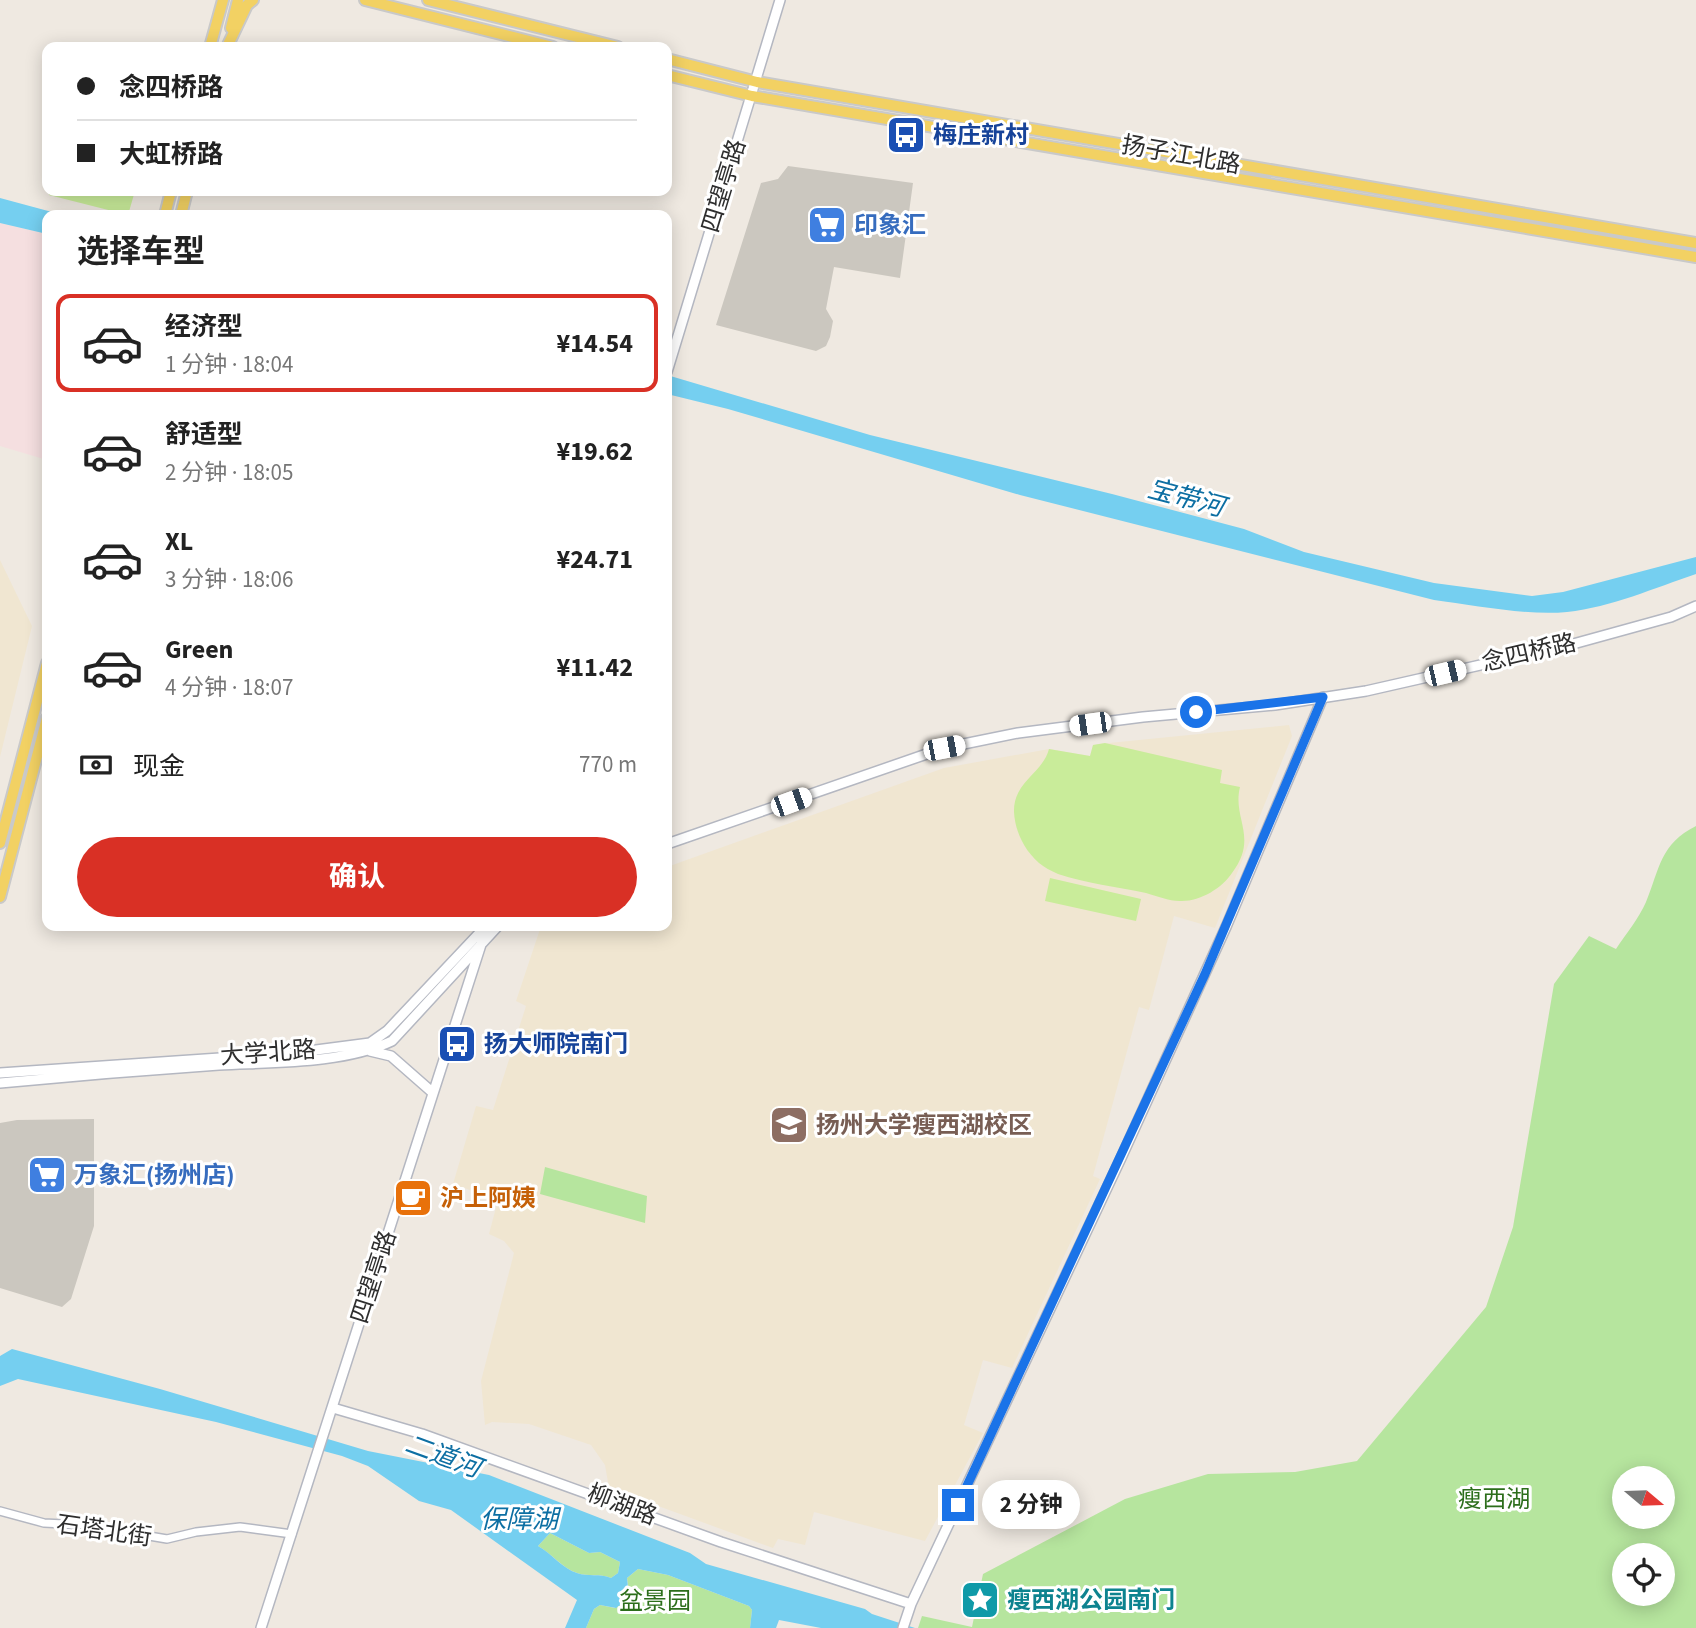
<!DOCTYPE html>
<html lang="zh">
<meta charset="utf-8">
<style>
body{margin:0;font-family:"Source Sans 3","Noto Sans SC",sans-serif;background:#f6f6f6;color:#222;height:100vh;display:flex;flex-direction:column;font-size:26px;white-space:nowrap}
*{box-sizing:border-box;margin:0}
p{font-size:23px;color:#767676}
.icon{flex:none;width:38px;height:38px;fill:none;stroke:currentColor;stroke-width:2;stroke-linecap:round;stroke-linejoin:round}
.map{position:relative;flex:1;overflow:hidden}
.sheet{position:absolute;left:42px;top:210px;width:630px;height:721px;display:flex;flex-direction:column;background:#fff;border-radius:14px;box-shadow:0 4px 18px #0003}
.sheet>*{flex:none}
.hud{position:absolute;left:42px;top:42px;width:630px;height:154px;border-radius:14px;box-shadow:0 4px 18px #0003;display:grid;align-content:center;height:154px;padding:0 35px;background:#fff}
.needle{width:46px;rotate:109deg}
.controls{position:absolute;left:1612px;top:1466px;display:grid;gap:14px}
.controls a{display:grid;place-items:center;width:63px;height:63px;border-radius:50%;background:#fff;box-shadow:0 4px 18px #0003;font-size:35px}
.end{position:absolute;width:32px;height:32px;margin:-16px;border:9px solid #1a73e8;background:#fff;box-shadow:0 0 0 4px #fff}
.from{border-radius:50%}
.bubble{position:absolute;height:49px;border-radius:24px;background:#fff;box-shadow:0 4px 18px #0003;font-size:23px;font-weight:700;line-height:49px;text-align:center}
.car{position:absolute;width:21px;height:42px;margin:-21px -10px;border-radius:9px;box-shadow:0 0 5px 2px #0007;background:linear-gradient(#fff 24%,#345 0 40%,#fff 0 76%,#345 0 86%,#fff 0)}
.hud b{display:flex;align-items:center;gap:24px;height:66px;font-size:26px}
.hud b+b{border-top:2px solid #e0e0e0}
.hud i{width:18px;height:18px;background:#222}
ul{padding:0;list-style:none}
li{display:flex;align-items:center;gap:21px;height:98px;margin:0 14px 10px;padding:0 21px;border:4px solid transparent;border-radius:14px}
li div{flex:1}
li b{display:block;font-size:26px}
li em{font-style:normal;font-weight:700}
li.active{border-color:#d93025}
li>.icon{width:63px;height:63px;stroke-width:1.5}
h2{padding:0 35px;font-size:32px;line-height:84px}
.pay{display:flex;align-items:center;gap:18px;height:77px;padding:0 35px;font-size:26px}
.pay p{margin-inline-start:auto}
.primary-button{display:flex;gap:14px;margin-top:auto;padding:14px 35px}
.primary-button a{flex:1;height:80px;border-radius:42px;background:#d93025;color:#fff;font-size:28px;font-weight:700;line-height:80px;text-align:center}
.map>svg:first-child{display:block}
.education{fill:#f0e6d1}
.medical{fill:#f5dfe0}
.green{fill:#b6e59e;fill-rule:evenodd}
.pitch{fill:#c9ec9a}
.water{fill:#75cff0;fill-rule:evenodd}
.building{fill:#cbc7bf}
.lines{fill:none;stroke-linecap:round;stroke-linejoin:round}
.minor-casing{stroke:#b4b7c1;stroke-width:10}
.tertiary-casing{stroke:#b4b7c1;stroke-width:12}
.primary-casing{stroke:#c9c9c9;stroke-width:14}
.minor{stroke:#fff;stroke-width:7}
.tertiary{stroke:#fff;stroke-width:9}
.primary{stroke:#f2d163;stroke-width:10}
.route{stroke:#1a73e8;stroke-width:9}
.labels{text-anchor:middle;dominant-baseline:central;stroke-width:6;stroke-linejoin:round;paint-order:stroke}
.transit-label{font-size:24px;font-weight:bold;fill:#164399;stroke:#fff;text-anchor:start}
.street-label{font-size:24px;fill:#2e2e2e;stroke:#fff}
.shop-label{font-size:24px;font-weight:bold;fill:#366cbe;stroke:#fff;text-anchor:start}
.education-label{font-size:24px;font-weight:bold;fill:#785e54;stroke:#fff;text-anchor:start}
.food-label{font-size:24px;font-weight:bold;fill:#c56008;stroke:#fff;text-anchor:start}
.park-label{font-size:24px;fill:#2c6e1b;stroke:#fff}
.culture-label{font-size:24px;font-weight:bold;fill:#0d838f;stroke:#fff;text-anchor:start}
.water-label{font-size:26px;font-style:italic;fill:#0d6fa3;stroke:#fff}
</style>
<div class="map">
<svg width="1696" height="1628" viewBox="0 0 1696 1628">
<rect width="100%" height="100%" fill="#efe9e1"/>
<path class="education" d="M0,560L32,626L0,757Z
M1289,725L1292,736L1215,928L1174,916L1149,1010L1139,1007L1093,1176L1100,1179L1012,1368L983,1360L964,1425L983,1433L925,1541L814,1512L805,1545L778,1539L773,1548L609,1488L605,1465L591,1445L529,1424L492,1422L485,1425L481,1381L514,1253L504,1241L489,1234L498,1200L453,1184L476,1106L493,1110L526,1006L516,1001L541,926H667V867L944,768L1049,749L1090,756L1093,745L1099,744Z"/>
<path class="medical" d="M0,223L47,234V460L0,446Z"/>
<path class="green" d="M1696,826V1628H918L922,1616L972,1627L983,1574L1125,1499L1208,1474L1295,1472L1357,1461L1486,1307L1513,1227L1554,984L1589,936L1616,949C1626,934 1639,918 1646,902C1660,868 1660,844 1696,826ZM1624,1479H1662V1517H1624ZM1624,1556H1662V1594H1624Z
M545,1167L647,1196L645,1223L540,1194Z
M550,1533L589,1553L600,1552L620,1562L618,1573L611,1578C600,1573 588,1577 577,1573C562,1568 551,1553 538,1546Z
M638,1569L668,1575L749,1606L752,1610L750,1628H586L594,1609L600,1605L615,1608L629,1592L627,1578Z"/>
<path class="pitch" d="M50,191H135L128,215L49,195Z
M1105,743L1222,770L1220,783L1240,787C1232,819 1259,837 1232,873C1222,888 1201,901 1182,901C1171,902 1157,896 1146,893C1117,887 1086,883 1058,874C1051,871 1044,867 1039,863C1024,850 1015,831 1014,812C1013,782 1043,773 1049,749L1090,756L1093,745Z
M1050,878L1141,899L1136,921L1045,901Z"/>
<path class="water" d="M0,198L63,215H47V234L0,223Z
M667,375L870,435L1112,494L1244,529L1304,552L1434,583L1532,596L1563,592L1696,557V574C1654,588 1612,607 1567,612C1527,616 1474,605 1434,600L1020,495L728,409L667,394Z
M12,1349L160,1389L368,1451L489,1475L690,1553L706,1564L865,1609L872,1614L915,1628H821L779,1620L776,1628H750L752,1610L749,1606L668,1575L638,1569L627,1578C629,1592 628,1601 616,1608L600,1605L594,1609L586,1628H565L577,1600L451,1510L419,1501L368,1466L342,1456L216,1422L18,1379L0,1386V1356ZM550,1533L589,1553L600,1552L620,1562L618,1573L611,1578C600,1573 588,1577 577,1573C563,1569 551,1553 538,1546Z"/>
<path class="building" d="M788,166L913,183L900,278L834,267L826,309L833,321L830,337L826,346L816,351L716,325L761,183L778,179Z
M94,1119V1226L71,1299L62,1307L0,1288V1123L17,1120Z"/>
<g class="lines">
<defs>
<path id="minor" d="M0,1511L44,1523L84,1525L167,1539L196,1532L240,1527L292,1534"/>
<path id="tertiary" d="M667,372L780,0
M667,844L944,748L1018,733L1143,717L1275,705L1366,691L1573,644L1671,617L1696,606
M370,1051L391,1056L432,1092
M0,1073L293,1053L370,1043L387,1031L485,927
M0,1083C73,1076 146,1070 219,1065C273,1062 343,1064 392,1041L498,926
M333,1408L422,1434L721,1542L911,1604
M261,1628L487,926
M903,1628L911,1604L1121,1158L1226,927L1323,697"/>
<path id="primary" d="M365,0L553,47
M428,0L618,47
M231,28L238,0
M210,47L223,0
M227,47L247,5L253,0
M667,59L757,82L1696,243
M667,75L752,96L1696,257
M165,215L171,191
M181,215L187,191
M0,843L47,663
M0,897L47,718"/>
</defs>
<use href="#minor" class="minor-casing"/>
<use href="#tertiary" class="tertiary-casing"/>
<use href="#primary" class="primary-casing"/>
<use href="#minor" class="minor"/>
<use href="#tertiary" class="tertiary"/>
<use href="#primary" class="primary"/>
</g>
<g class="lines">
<path class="route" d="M958,1505L1205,974L1323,697L1196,712"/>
</g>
<defs>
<symbol id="bus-square" viewBox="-11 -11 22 22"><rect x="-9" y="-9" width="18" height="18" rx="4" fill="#1a4fb4" stroke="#fff"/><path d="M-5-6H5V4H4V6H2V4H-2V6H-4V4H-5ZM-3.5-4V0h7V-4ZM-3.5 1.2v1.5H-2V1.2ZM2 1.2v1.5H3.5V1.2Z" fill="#fff"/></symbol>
<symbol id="supermarket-square" viewBox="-11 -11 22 22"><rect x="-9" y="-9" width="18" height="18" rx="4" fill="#3f7fe0" stroke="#fff"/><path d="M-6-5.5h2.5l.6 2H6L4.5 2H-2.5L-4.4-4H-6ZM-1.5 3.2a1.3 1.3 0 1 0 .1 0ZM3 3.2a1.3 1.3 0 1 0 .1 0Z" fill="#fff"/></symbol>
<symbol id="university-square" viewBox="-11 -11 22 22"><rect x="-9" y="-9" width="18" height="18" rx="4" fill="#8d6e63" stroke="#fff"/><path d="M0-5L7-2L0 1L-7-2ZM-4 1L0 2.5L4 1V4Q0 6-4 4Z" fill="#fff"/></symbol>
<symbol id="cafe-square" viewBox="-11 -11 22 22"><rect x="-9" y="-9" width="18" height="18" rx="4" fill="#e8710a" stroke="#fff"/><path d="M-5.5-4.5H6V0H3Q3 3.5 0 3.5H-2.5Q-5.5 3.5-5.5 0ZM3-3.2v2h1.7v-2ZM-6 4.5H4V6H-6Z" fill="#fff"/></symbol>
<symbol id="sight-square" viewBox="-11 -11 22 22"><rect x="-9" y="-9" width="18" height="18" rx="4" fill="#0f9aa8" stroke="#fff"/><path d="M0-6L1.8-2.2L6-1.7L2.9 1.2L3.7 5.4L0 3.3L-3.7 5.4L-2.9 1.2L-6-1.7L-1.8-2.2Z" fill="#fff"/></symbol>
</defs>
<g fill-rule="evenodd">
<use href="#bus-square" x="884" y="113" width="44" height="44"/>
<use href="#supermarket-square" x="805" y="203" width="44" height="44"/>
<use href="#bus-square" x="435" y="1022" width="44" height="44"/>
<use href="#university-square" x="767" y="1103" width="44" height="44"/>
<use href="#supermarket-square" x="25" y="1153" width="44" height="44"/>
<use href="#cafe-square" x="391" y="1176" width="44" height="44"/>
<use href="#sight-square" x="958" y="1578" width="44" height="44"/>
</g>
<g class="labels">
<g class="transit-label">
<text x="933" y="135">梅庄新村</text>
<text x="484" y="1044">扬大师院南门</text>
</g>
<g class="street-label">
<text transform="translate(1181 155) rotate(10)">扬子江北路</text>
<text transform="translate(724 186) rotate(-73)">四望亭路</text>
<text transform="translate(1529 653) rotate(-13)">念四桥路</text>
<text transform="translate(268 1053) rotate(-4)">大学北路</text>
<text transform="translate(374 1277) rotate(-72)">四望亭路</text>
<text transform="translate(622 1505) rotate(21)">柳湖路</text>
<text transform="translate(104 1531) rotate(8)">石塔北街</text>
</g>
<g class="shop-label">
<text x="854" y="225">印象汇</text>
<text x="74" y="1175">万象汇(扬州店)</text>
</g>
<g class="education-label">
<text x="816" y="1125">扬州大学瘦西湖校区</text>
</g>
<g class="food-label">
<text x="440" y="1198">沪上阿姨</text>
</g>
<g class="park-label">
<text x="1494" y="1499">瘦西湖</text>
<text x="655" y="1601">盆景园</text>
</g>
<g class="culture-label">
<text x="1007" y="1600">瘦西湖公园南门</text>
</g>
<g class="water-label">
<text transform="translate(1186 498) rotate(15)">宝带河</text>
<text transform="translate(443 1456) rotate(20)">二道河</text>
<text x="519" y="1519">保障湖</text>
</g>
</g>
</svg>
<div class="controls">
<a><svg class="needle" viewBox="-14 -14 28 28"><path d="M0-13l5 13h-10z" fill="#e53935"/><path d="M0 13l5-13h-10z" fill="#767676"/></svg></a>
<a><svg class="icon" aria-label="locate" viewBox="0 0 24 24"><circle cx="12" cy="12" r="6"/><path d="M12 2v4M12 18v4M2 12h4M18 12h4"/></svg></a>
</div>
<i class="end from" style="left:1196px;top:712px"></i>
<i class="end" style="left:958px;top:1505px"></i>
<div class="bubble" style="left:982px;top:1480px;width:98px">2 分钟</div>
<i class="car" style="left:1445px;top:673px;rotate:77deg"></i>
<i class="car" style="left:1090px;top:724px;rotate:262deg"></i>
<i class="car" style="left:944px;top:748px;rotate:79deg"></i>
<i class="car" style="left:791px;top:802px;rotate:70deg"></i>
<div class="hud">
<b><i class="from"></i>念四桥路</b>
<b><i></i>大虹桥路</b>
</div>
<section class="sheet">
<h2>选择车型</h2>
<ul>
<li class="active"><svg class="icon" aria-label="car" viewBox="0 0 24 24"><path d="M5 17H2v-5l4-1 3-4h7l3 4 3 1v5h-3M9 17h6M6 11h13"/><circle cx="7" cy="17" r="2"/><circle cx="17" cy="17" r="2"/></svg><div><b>经济型</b><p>1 分钟 · 18:04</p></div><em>¥14.54</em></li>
<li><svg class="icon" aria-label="car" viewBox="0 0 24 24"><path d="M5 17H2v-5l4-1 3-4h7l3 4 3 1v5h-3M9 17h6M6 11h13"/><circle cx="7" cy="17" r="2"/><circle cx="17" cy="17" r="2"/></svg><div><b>舒适型</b><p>2 分钟 · 18:05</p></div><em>¥19.62</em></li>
<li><svg class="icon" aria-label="car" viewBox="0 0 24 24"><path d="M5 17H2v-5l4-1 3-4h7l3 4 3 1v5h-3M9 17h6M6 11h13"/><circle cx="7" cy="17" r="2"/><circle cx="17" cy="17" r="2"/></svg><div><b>XL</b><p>3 分钟 · 18:06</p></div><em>¥24.71</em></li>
<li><svg class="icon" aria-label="car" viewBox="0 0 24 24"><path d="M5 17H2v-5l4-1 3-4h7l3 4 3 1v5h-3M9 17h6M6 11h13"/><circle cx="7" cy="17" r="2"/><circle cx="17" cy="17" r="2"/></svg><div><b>Green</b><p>4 分钟 · 18:07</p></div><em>¥11.42</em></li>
</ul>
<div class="pay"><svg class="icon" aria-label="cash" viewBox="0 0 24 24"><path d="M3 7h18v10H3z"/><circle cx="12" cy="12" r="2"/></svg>现金<p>770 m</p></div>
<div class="primary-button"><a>确认</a></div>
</section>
</div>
